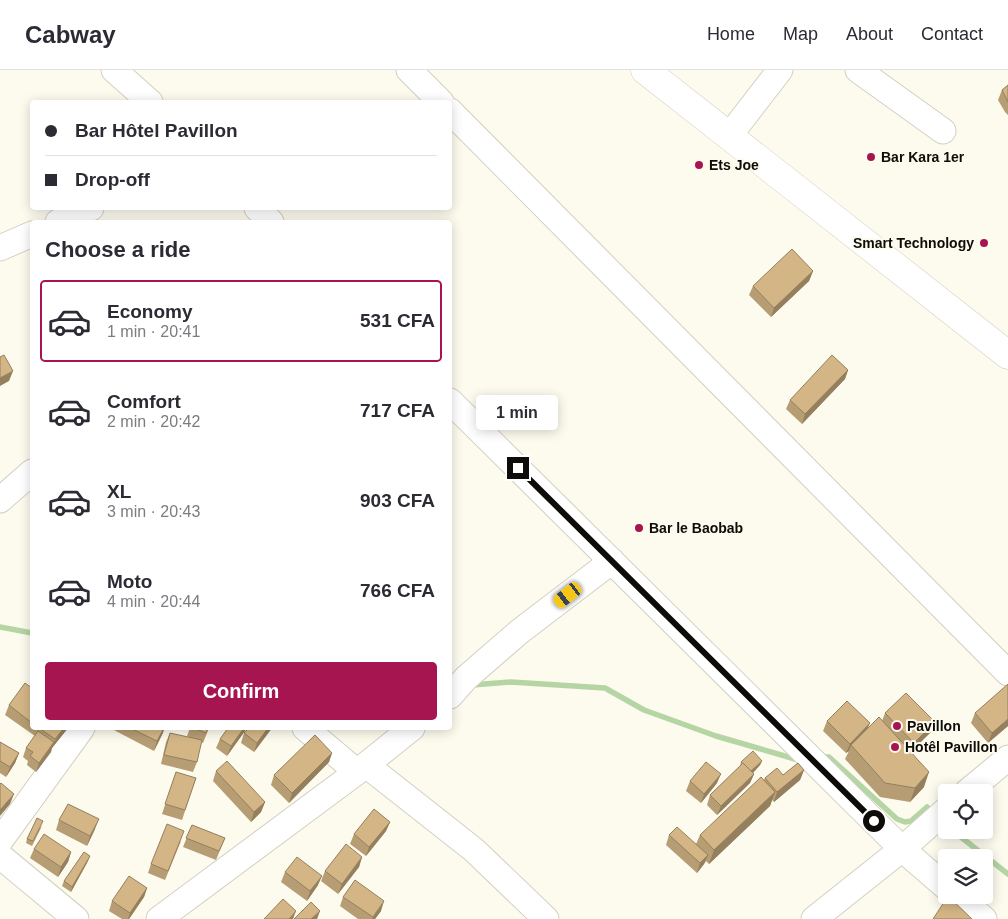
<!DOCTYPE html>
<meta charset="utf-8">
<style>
body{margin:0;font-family:Arial,sans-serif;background:#f2f2f3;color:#2b2b33;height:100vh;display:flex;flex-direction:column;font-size:19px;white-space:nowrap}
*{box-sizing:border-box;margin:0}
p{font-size:16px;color:#7c7c81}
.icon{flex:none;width:28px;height:28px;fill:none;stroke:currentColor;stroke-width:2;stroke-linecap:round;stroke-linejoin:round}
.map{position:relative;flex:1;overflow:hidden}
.panel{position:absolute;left:30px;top:150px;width:422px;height:510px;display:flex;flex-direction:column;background:#fff;border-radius:5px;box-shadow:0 2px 12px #0003}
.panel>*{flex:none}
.top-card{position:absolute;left:30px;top:30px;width:422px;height:110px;border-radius:5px;box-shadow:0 2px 12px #0003;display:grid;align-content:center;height:110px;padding:0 15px;background:#fff}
.tools{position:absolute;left:938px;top:714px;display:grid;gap:10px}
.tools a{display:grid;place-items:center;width:55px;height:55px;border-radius:5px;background:#fff;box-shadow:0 2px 12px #0003;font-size:25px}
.end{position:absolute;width:22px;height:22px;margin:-11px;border:6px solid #0d0c08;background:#fff;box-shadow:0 0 0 2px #fff}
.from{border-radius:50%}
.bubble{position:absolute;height:35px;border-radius:5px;background:#fff;box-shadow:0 2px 12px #0003;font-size:16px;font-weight:800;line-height:35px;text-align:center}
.car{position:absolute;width:15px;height:30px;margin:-15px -8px;border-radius:6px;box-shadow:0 0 4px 1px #0007;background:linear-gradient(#f5c518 24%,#345 0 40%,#f5c518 0 76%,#345 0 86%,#f5c518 0)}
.top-card b{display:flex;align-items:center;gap:18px;height:48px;font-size:19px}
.top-card b+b{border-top:1px solid #e1e1e2}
.top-card i{width:12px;height:12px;background:#2b2b33}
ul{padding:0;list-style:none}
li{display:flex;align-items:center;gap:15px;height:82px;margin:0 10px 8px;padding:0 5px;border:2px solid transparent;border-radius:5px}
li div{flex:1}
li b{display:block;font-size:19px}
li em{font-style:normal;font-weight:800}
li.active{border-color:#a71551}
li>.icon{width:45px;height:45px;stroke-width:1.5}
h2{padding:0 15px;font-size:22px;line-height:60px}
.primary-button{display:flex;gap:10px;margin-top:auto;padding:10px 15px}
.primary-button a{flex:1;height:58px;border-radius:5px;background:#a71551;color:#fff;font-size:20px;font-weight:800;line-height:58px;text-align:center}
header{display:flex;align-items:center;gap:30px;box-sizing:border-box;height:70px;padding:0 25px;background:#fff;border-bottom:1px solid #e1e1e2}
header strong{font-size:24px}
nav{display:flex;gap:28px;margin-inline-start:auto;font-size:18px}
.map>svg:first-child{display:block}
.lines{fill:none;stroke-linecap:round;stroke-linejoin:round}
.stream{stroke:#b5d5a5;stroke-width:5.5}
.minor-casing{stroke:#d2d0c4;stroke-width:27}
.highway-casing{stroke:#d2d0c4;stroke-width:29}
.minor{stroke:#fff;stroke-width:25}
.highway{stroke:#fff;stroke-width:28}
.wall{fill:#b69d73}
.shaded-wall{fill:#947f5e}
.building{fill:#d4b686;stroke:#947f5e}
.route{stroke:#0d0c08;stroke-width:6}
.poi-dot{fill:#a71551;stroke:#fdfaee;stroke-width:2}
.labels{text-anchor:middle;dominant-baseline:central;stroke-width:4;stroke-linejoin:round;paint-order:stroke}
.poi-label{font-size:14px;font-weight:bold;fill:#0d0c08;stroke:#fdfaee;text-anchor:start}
</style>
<header>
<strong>Cabway</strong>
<nav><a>Home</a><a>Map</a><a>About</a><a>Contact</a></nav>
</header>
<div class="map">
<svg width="1008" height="849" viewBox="0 0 1008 849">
<rect width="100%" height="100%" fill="#fdfaee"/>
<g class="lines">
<path class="stream" d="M0,557L32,563
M472,615L511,612L605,618L644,640L716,666L795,689H801
M820,687H829L897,749L905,752L911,751L927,737L934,744
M952,760L1008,804"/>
<defs>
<path id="minor" d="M114,0L150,32
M409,0L441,32
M858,0L943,61
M450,41L1008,603
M729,66L780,0
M257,138L271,152
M58,152L91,138
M0,178L32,164
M450,331L902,779L946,817
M0,430L32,402
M450,626L466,608L519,562L612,491
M305,658L357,702
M366,695L474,780L546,849
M967,722L1008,688
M0,771L82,658
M0,786L76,849
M956,825L984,849
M159,849L357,702L412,658
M814,849L902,779L946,740"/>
<path id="highway" d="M645,0L1008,285"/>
</defs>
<use href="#minor" class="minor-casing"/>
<use href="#highway" class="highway-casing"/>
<use href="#minor" class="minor"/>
<use href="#highway" class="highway"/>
</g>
<path class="wall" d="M1008,15V45L1005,42L998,30L1002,20Z
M813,201L809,211L771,247L749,225L753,216Z
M848,300L845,309L802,354L786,339L790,330Z
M32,618V658H68L52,678L51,682L36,702L27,695L28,691L23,687L26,678L35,666L5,645L9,635Z
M885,643L931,662L911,682L924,717L910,732L880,727L845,689L849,681L846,683L823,661L827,651L868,658L882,651Z
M975,643L1008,656L988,673L971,653Z
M110,658H165L154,681Z
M190,658H209L203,673L201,672L197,692L193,702L161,694L166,672L170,663L191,668L187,666Z
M247,658L227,686L216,678L220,669Z
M272,658L254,682L241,673L244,663Z
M0,672L19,683L15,693L6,707L0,703Z
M332,683L329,692L289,733L271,715L274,705Z
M762,691L760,695L753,703L754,704L750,713L717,745L707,735L710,725L740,697L741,692Z
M804,700L800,710L774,732L772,730L770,736L709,794L706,791L704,794L697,803L666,775L669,765L696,774L700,765L764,710L765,708L783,705Z
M216,701L265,732L261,742L251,752L213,711Z
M176,702L196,708L182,750L162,744Z
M690,711L717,713L701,733L686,721Z
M59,750L95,759L87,776L56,760Z
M390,752L386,761L366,786L350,774L354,764Z
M192,755L225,768L216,790L183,777Z
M42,756L32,776L26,773L27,769Z
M181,771L165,810L148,803L151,794Z
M34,779L71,782L68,792L58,807L30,788Z
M362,787L359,797L338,824L321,811L325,801Z
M88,791L71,822L62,816L64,811Z
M285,802L318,815L307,831L281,812Z
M147,818L144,827L129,849H122L109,841L112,831Z
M343,827L381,841L375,849H358L340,836Z"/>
<path class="shaded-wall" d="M813,201L809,211L771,247L774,238Z
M848,300L845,309L802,354L805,344Z
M13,301L9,311L0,316V308Z
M1008,649V656L988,673L992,663Z
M935,652L931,662L910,682L914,673Z
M870,653L866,662L851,675L849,681L846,683L850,674Z
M64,658H68L52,678L51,682L36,702L39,693Z
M164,658L163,663L154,681L157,671Z
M244,658H247L227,686L231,676Z
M268,658H272L254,682L257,673Z
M19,683L15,693L6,707L10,697Z
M332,683L329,692L289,733L292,723Z
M762,691L760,695L749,707L750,702Z
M804,700L800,710L774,732L777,722Z
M929,702L924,717L910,732L915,718Z
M721,704L717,713L701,733L704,724Z
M754,704L750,713L717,745L721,736Z
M775,722L770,736L709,794L714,780Z
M14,724L10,734L0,746V740Z
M265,732L261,742L251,752L254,742Z
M99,749L95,759L87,776L90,766Z
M390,752L386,761L366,786L369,777Z
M71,782L68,792L58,807L61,797Z
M708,785L704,794L697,803L700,793Z
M90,786L88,791L71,822L72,817Z
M362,787L359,797L338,824L342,814Z
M322,806L318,815L307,831L310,821Z
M147,818L144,827L129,849H128L130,843Z
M384,831L381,841L375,849H372Z
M296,841L293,849H289Z
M320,841L317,849H311Z"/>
<path class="building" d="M1008,15V32L1002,20Z
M792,179L813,201L774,238L753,216Z
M4,285L13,301L0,308V287Z
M832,285L848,300L805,344L790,330Z
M25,613L32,618V653L9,635Z
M1008,614V649L992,663L975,643Z
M906,623L935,652L914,673L885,643Z
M847,631L870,653L850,674L827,651Z
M879,647L929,702L915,718L885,713L851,675Z
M39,658H64L55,669Z
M130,658H164L157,671Z
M193,658H208L206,663Z
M228,658H244L231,676L220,669Z
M249,658H268L257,673L244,663Z
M38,661L54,672L39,693L30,686L33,682L26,678Z
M170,663L202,670L197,692L164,685Z
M315,665L332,683L292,723L274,705Z
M0,672L19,683L10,697L0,691Z
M753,681L762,691L751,701L743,693V694L741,692Z
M227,691L265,732L254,742L216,701Z
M706,692L721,704L704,724L690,711Z
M743,693L754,704L721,736L710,725Z
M798,693L804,700L777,722L765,708L777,698L783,705Z
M176,702L196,708L185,740L165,734Z
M761,707L775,722L714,780L700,765Z
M1,713L14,724L0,740V714Z
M68,734L99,749L90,766L59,750Z
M374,739L390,752L369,777L354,764Z
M37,748L43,751L33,771L27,769Z
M167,754L184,761L168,801L151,794Z
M192,755L225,768L219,781L186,768Z
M677,757L708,785L700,793L669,765Z
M44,764L71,782L61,797L34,779Z
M346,774L362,787L342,814L325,801Z
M84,782L90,786L72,817L64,811Z
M297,787L322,806L310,821L285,802Z
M129,806L147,818L130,843L112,831Z
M355,810L384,831L373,847L343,827Z
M948,826L972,849H933Z
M283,829L296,841L289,849H264Z
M311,832L320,841L311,849H294Z"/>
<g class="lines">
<path class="route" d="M518,398L874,751"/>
</g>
<g class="poi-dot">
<circle cx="871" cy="87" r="5"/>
<circle cx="699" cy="95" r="5"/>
<circle cx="984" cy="173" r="5"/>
<circle cx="639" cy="458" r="5"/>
<circle cx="897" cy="656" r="5"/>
<circle cx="895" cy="677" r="5"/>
</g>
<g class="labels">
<g class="poi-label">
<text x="881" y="87">Bar Kara 1er</text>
<text x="709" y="95">Ets Joe</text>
<text x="974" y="173" text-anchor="end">Smart Technology</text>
<text x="649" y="458">Bar le Baobab</text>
<text x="907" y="656">Pavillon</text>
<text x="905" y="677">Hotêl Pavillon</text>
</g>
</g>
</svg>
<div class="tools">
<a><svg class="icon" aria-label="locate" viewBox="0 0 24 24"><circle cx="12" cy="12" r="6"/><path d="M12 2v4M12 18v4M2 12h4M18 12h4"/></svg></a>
<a><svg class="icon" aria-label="layers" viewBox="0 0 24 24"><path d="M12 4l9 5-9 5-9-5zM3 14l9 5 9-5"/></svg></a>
</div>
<i class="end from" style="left:874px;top:751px"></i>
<i class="end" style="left:518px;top:398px"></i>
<div class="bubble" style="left:476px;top:325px;width:82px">1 min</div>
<i class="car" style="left:568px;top:525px;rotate:232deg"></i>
<div class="top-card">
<b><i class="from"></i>Bar Hôtel Pavillon</b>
<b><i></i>Drop-off</b>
</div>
<section class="panel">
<h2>Choose a ride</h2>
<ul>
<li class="active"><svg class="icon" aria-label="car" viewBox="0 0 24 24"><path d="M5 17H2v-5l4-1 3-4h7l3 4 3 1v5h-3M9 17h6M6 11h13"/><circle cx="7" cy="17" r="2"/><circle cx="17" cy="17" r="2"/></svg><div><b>Economy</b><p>1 min · 20:41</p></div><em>531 CFA</em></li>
<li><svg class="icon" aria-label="car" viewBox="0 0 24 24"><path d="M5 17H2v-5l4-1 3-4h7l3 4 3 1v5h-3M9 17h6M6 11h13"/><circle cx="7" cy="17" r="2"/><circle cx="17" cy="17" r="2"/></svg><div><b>Comfort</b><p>2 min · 20:42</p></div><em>717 CFA</em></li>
<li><svg class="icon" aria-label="car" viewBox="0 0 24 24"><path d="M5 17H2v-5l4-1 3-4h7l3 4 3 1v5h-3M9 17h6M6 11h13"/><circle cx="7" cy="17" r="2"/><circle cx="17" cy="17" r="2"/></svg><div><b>XL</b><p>3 min · 20:43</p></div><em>903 CFA</em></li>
<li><svg class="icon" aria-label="car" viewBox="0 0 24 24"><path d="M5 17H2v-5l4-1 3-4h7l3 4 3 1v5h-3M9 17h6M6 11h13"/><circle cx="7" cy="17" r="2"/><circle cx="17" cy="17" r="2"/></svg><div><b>Moto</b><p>4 min · 20:44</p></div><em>766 CFA</em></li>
</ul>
<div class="primary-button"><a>Confirm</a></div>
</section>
</div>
